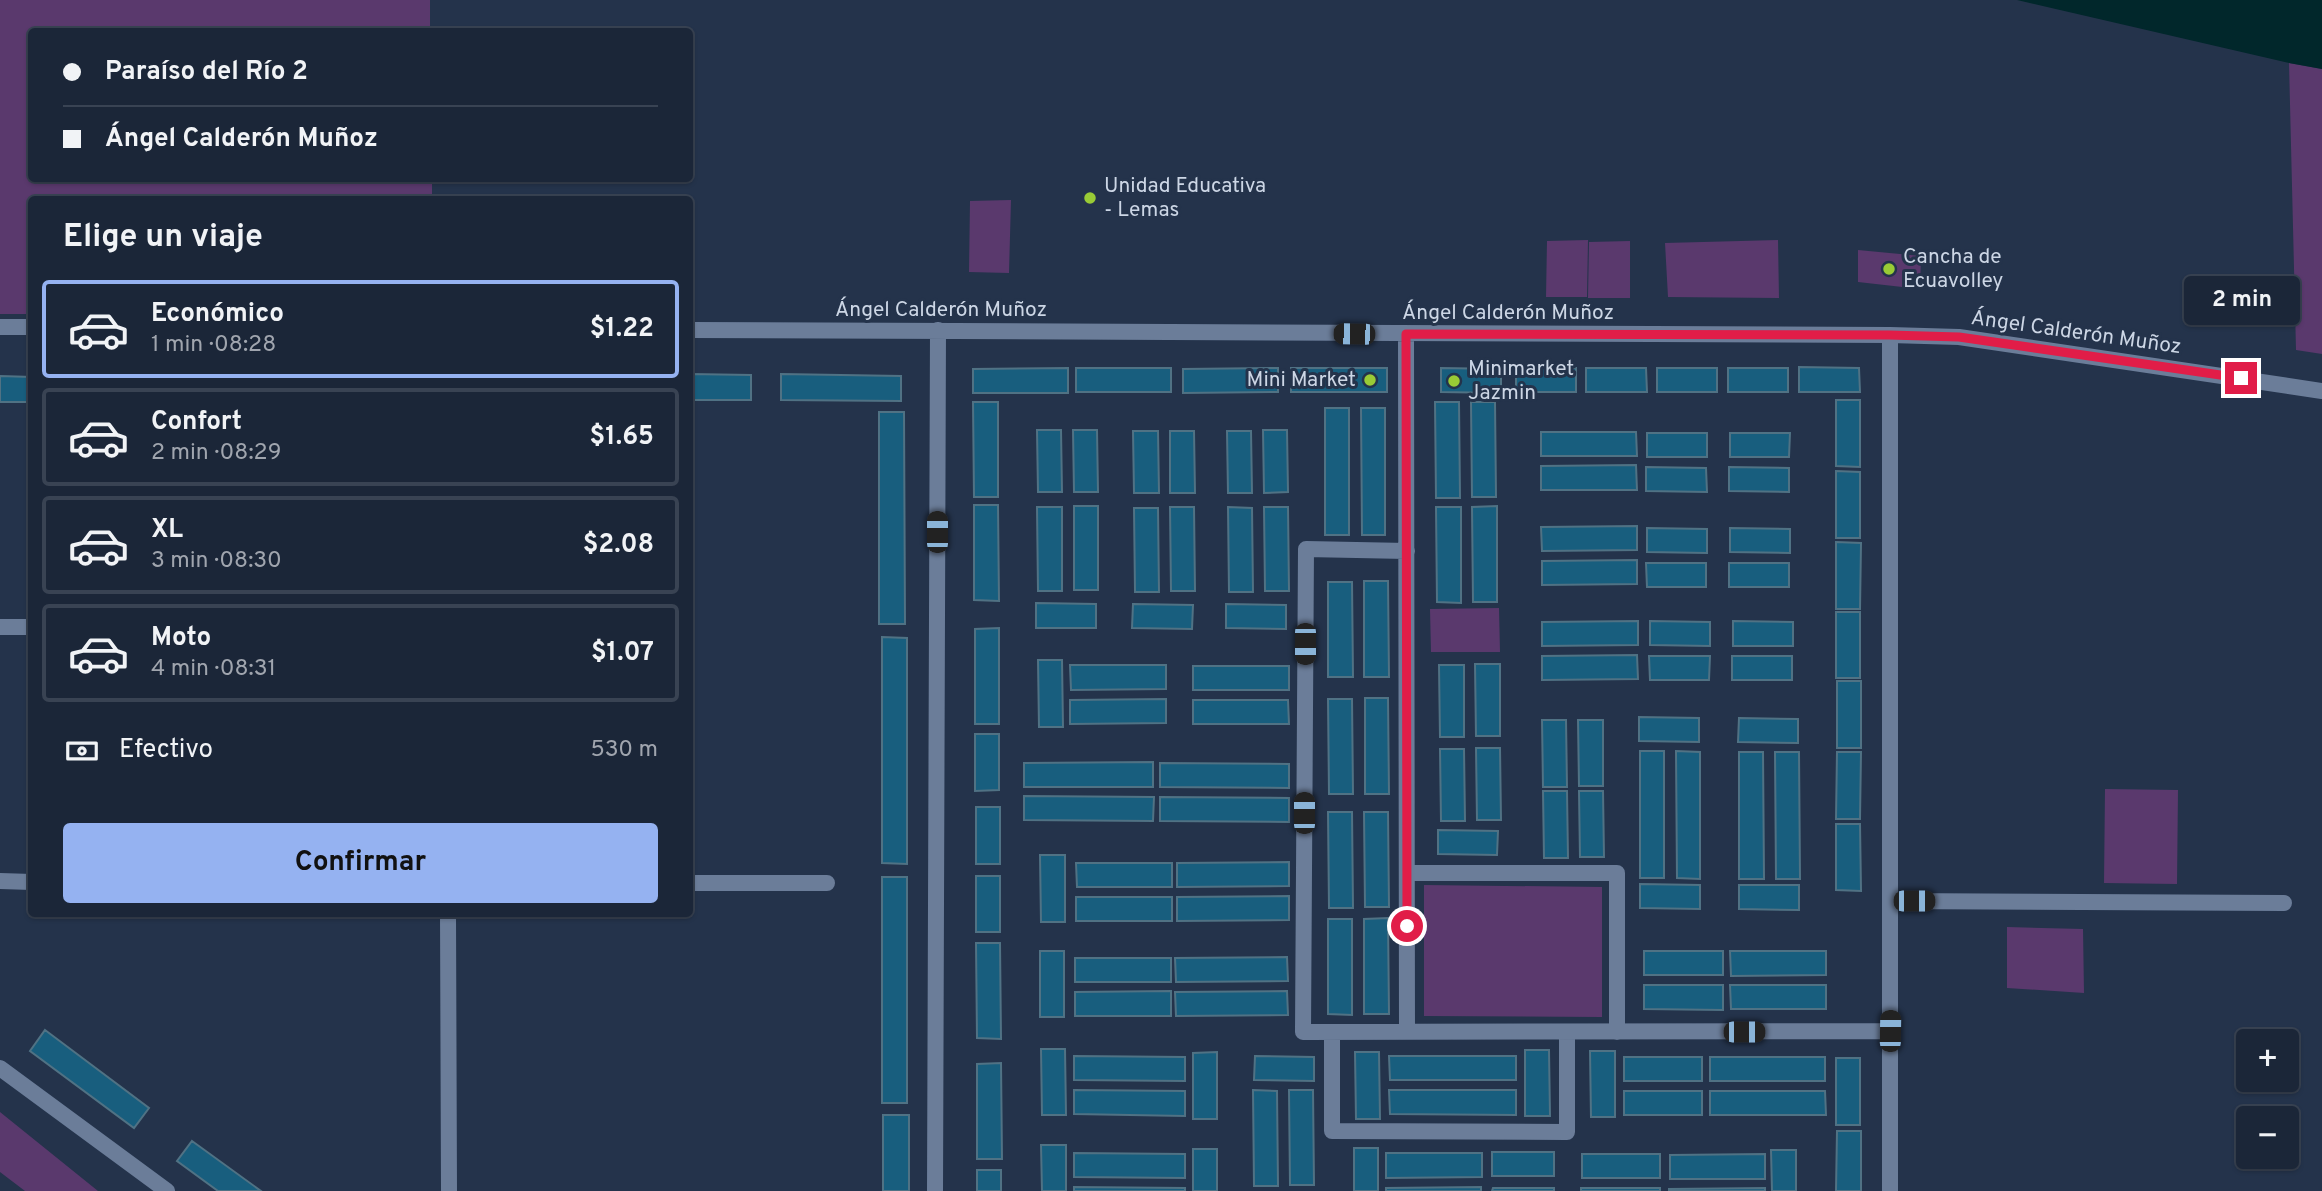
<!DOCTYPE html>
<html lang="es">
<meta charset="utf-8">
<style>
body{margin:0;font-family:Overpass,sans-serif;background:#242e40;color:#f1f3f6;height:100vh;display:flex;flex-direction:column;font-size:26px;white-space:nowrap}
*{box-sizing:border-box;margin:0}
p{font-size:23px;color:#a0a5ae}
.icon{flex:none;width:38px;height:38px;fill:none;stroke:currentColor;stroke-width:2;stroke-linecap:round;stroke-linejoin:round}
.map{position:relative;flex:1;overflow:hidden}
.panel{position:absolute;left:28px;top:196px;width:665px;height:721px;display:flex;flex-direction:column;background:#1b2638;border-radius:7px;box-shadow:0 2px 5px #0004,0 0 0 2px #394353}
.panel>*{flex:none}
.guide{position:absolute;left:28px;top:28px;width:665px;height:154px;border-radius:7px;box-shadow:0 2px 5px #0004,0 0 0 2px #394353;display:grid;align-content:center;height:154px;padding:0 35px;background:#1b2638}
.controls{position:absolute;left:2236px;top:1029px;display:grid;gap:14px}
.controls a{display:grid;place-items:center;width:63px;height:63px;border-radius:7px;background:#1b2638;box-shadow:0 2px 5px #0004,0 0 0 2px #394353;font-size:35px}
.end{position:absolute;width:32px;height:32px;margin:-16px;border:9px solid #e11d48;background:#fff;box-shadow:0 0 0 4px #fff}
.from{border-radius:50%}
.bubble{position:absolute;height:49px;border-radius:7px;background:#1b2638;box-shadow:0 2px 5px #0004,0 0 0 2px #394353;font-size:23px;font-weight:700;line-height:49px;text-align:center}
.car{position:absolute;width:21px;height:42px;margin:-21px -10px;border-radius:9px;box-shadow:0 0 5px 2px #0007;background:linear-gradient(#222 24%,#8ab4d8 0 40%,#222 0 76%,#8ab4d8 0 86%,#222 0)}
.guide b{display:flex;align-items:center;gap:24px;height:66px;font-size:26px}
.guide b+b{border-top:2px solid #394353}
.guide i{width:18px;height:18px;background:#f1f3f6}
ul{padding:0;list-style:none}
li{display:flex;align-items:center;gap:21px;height:98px;margin:0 14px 10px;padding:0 21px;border:4px solid #394353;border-radius:7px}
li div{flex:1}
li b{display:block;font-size:26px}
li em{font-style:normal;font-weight:700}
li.selected{border-color:#95b2f1}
li>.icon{width:63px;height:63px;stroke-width:1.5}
h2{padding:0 35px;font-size:32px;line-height:84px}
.pay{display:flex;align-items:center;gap:18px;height:77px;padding:0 35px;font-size:26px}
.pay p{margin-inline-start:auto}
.action{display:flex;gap:14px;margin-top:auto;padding:14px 35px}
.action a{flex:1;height:80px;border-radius:7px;background:#95b2f1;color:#111;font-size:28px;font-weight:700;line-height:80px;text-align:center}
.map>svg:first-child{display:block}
.green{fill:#5a396d}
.water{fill:#01272b}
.building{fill:#185e7e;stroke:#507284;stroke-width:2}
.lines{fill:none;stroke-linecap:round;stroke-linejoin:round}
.street{stroke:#6b7d99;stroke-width:16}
.route{stroke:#e11d48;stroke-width:9}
.poi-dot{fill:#99cb36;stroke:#24334b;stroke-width:2.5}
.labels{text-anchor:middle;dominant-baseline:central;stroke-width:6;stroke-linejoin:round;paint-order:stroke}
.poi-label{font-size:21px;fill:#ccd6e5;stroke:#24334b;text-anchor:start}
.street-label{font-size:21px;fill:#ccd6e5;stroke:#24334b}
</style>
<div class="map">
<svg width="2322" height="1191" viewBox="0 0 2322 1191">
<rect width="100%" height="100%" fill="#24334b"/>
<path class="green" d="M0,0H430V31L32,32V178L432,179V199L32,200L31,314H0Z
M2289,63L2322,69V354L2296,350Z
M1011,200L1009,273L969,272L970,201Z
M1588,240L1587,297H1546L1547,241Z
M1778,240L1779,298L1668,297L1665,243Z
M1630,241V298H1588L1589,242Z
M1858,250L1921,256L1920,289L1858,282Z
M1499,608L1500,652H1431L1430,609Z
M2105,789L2178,790L2177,884L2104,883Z
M1424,885L1602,887V1017L1424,1016Z
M2007,927L2083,929L2084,993L2007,988Z
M0,1112L98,1191H25L0,1172Z"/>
<path class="water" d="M2017,0H2322V69L2289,63Z"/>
<path class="building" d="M1799,367L1859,368L1860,392H1799Z
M1068,368V393H973V369Z
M1076,368H1171V392H1076Z
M1278,368V392L1183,393V369Z
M1291,368H1387V392H1291Z
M1441,368L1501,369V393L1441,392Z
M1516,368H1576V392H1516Z
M1586,368H1646L1647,392H1586Z
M1657,368H1717V392H1657Z
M1728,368H1788V392H1728Z
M690,374L751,375V400H690Z
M781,374L901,376V401L781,400Z
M0,376L32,377V402H0Z
M1836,400H1860V467L1836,466Z
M973,402H998V497H974Z
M1435,402H1459L1460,498H1436Z
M1471,402H1495L1496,497H1472Z
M1325,408H1349V535H1325Z
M1361,408H1385V535H1362Z
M879,412H904L905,624H879Z
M1037,430H1061L1062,492H1038Z
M1073,430H1097L1098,492H1074Z
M1263,430H1287L1288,492L1264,493Z
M1133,431H1158L1159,493H1134Z
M1170,431H1194L1195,493H1170Z
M1227,431H1251L1252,493H1228Z
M1541,432H1636L1637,456H1541Z
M1647,433H1707V457H1647Z
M1730,433H1790L1789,457H1730Z
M1636,465L1637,490H1541V466Z
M1646,467L1706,468L1707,492L1646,491Z
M1729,467L1789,468V492L1729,491Z
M1836,471L1860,472V538H1836Z
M974,505H998L999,601L974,600Z
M1074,506H1098V590H1074Z
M1497,506V602H1473L1472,507Z
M1037,507H1062V591H1038Z
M1170,507H1194L1195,591H1171Z
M1228,507L1252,508L1253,592H1229Z
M1264,507H1288L1289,591H1265Z
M1436,507H1461V603L1437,602Z
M1134,508H1158L1159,592H1135Z
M1637,526V550L1542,551L1541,527Z
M1647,528L1707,529V553L1647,552Z
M1730,528L1790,529V553L1730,552Z
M1836,542L1861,543L1860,609H1836Z
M1637,560V584L1542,585V561Z
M1646,563H1706V587H1647Z
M1729,563H1789V587H1729Z
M1364,581H1388L1389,677H1364Z
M1328,582H1352L1353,677H1328Z
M1036,603L1096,604V628H1036Z
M1133,604L1193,605L1192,629L1132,628Z
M1226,604L1286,605V629L1226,628Z
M1836,612H1860V678H1836Z
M1638,621V645L1542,646V622Z
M1650,621L1710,622V646L1650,645Z
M1733,621L1793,622V646H1733Z
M999,628V724H975V629Z
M882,637L907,638V864L882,863Z
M1637,655L1638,679L1542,680V656Z
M1649,656H1710L1709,680H1650Z
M1732,656H1792V680H1732Z
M1038,660H1062L1063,727H1039Z
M1475,664H1500V736H1476Z
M1070,665H1166V689L1071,690Z
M1439,665H1464V737H1440Z
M1193,666H1289V690H1193Z
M1837,681H1861V748H1837Z
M1365,698H1388L1389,794H1365Z
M1166,699V723L1070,724V700Z
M1328,699H1352L1353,794H1329Z
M1193,700H1288L1289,724H1193Z
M1639,717L1699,718V742L1639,741Z
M1739,718L1798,719V743L1738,742Z
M1542,720H1566L1567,787H1543Z
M1578,720H1603V786H1579Z
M975,734H999V790L975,791Z
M1476,748H1500L1501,820H1477Z
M1440,749H1464L1465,821H1441Z
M1640,751H1664V878H1640Z
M1676,751L1700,752V879L1677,878Z
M1739,752H1763L1764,879H1739Z
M1775,752H1799L1800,879H1776Z
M1837,752H1861L1860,819H1836Z
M1153,762V787H1024V763Z
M1160,763L1289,764V788L1160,787Z
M1543,791H1567L1568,858H1544Z
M1579,791H1603L1604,857H1580Z
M1024,796L1154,797L1153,821L1024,820Z
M1160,797L1289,798V822L1160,821Z
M976,807H1000V864H976Z
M1328,812H1352L1353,908H1329Z
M1364,812H1388L1389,907H1365Z
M1836,824H1860L1861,891L1836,890Z
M1438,830L1498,831L1497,855L1438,854Z
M1040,855H1065V922H1041Z
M1289,862V886L1177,887V863Z
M1076,863H1172V887H1077Z
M976,876H1000V932H976Z
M882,877H907V1103H882Z
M1640,884L1700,885V909L1640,908Z
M1739,885H1799V910L1739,909Z
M1289,896V920L1177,921V897Z
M1076,897H1172V921H1076Z
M1388,918L1389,1014H1364V919Z
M1328,919H1352V1015L1328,1014Z
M976,943H1000L1001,1039L977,1038Z
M1040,951H1064V1017H1040Z
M1644,951H1723V975H1644Z
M1730,951H1826V975L1731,976Z
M1287,957L1288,981L1176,982L1175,958Z
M1075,958H1171V982H1075Z
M1644,985H1723V1010L1644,1009Z
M1730,985H1826V1009H1731Z
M1171,991V1016H1075V992Z
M1287,991L1288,1015L1176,1016L1175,992Z
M45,1030L149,1108L134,1128L30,1051Z
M1041,1049H1065L1066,1115H1042Z
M1525,1050H1549L1550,1116H1525Z
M1590,1051H1615V1117H1591Z
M1217,1052V1119H1193V1053Z
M1355,1052H1379L1380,1119H1356Z
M1074,1056L1185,1057V1081L1074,1080Z
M1255,1056L1314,1057V1081L1254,1080Z
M1389,1056H1516V1080H1390Z
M1624,1057H1702V1081H1624Z
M1710,1057H1825V1081H1710Z
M1836,1058H1860V1125H1836Z
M1001,1063L1002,1159H977V1064Z
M1074,1090L1185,1091V1116L1074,1114Z
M1253,1090L1277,1091L1278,1186H1254Z
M1289,1090H1313L1314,1185H1290Z
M1389,1090H1516V1115L1390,1114Z
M1624,1091H1702V1115H1624Z
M1710,1091H1825L1826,1115H1710Z
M883,1115H909V1191H883Z
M1837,1131H1861V1191H1836Z
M192,1141L261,1191H218L177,1161Z
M1041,1145H1066V1191H1042Z
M1354,1148H1378V1191H1354Z
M1193,1149H1217V1191H1193Z
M1771,1150H1796V1191H1772Z
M1492,1152H1554V1176H1492Z
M1074,1153L1185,1154V1178L1074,1177Z
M1386,1153H1482V1177L1386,1178Z
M1582,1154H1660V1178H1582Z
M1765,1154V1179H1670V1155Z
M977,1170H1001V1191H977Z
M1074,1187L1185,1188V1191H1074Z
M1481,1187V1191H1386V1188Z
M1493,1188H1554V1191H1492Z
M1581,1188H1660V1191H1581Z
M1765,1188V1191H1669V1189Z"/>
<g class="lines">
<path class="street" d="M0,327H32
M690,330L1890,335L1959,337L2322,391
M1406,334L1407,1032
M1890,335V1191
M1407,551L1306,549L1303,1032L1890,1031
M0,627H32
M1407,873H1617V1032
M0,881L32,882
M690,883H827
M1891,901L2284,903
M448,914L449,1191
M1332,1032V1131L1567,1132V1032
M0,1068L167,1191
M935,1191L938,330"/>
</g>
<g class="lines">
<path class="route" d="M1407,926L1406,334L1889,335L1959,337L2241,378"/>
</g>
<g class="poi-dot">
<circle cx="1090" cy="198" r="7"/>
<circle cx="1889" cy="269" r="7"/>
<circle cx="1370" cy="380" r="7"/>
<circle cx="1454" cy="381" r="7"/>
</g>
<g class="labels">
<g class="poi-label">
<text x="1104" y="186">Unidad Educativa<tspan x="1104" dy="24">- Lemas</tspan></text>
<text x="1903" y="257">Cancha de<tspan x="1903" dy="24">Ecuavolley</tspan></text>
<text x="1468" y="369">Minimarket<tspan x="1468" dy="24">Jazmin</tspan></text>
<text x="1356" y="380" text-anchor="end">Mini Market</text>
</g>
<g class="street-label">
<text x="941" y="310">Ángel Calderón Muñoz</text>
<text x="1508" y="313">Ángel Calderón Muñoz</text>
<text transform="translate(2076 333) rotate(8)">Ángel Calderón Muñoz</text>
</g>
</g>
</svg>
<div class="controls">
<a>+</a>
<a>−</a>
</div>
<i class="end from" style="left:1407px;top:926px"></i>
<i class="end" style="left:2241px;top:378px"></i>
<div class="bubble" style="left:2184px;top:276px;width:116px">2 min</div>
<i class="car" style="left:1354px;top:334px;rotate:271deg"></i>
<i class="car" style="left:937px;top:532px;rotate:0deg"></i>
<i class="car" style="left:1305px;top:644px;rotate:180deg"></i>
<i class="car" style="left:1304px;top:813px;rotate:0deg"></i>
<i class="car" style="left:1914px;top:901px;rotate:90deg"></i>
<i class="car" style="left:1890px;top:1031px;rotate:1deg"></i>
<i class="car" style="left:1744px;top:1032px;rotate:90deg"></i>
<div class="guide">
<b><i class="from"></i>Paraíso del Río 2</b>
<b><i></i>Ángel Calderón Muñoz</b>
</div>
<section class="panel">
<h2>Elige un viaje</h2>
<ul>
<li class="selected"><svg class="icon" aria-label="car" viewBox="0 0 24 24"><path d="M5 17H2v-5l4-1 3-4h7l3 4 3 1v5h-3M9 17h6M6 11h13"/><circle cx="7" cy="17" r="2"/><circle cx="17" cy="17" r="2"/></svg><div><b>Económico</b><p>1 min · 08:28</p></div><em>$1.22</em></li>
<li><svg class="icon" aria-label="car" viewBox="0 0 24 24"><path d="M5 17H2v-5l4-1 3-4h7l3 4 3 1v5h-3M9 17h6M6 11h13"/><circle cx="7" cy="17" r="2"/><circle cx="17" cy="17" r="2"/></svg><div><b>Confort</b><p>2 min · 08:29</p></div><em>$1.65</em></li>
<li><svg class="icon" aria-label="car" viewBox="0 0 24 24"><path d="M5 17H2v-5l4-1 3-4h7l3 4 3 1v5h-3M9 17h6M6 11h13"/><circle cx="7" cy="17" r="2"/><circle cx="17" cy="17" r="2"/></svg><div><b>XL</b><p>3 min · 08:30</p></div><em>$2.08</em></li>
<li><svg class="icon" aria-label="car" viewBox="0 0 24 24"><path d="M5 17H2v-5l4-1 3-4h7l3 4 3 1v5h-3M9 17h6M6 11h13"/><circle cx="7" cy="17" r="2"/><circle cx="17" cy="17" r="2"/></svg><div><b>Moto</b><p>4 min · 08:31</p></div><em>$1.07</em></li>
</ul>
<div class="pay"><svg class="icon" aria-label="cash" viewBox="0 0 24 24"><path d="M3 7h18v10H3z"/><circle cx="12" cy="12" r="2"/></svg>Efectivo<p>530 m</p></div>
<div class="action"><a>Confirmar</a></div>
</section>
</div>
